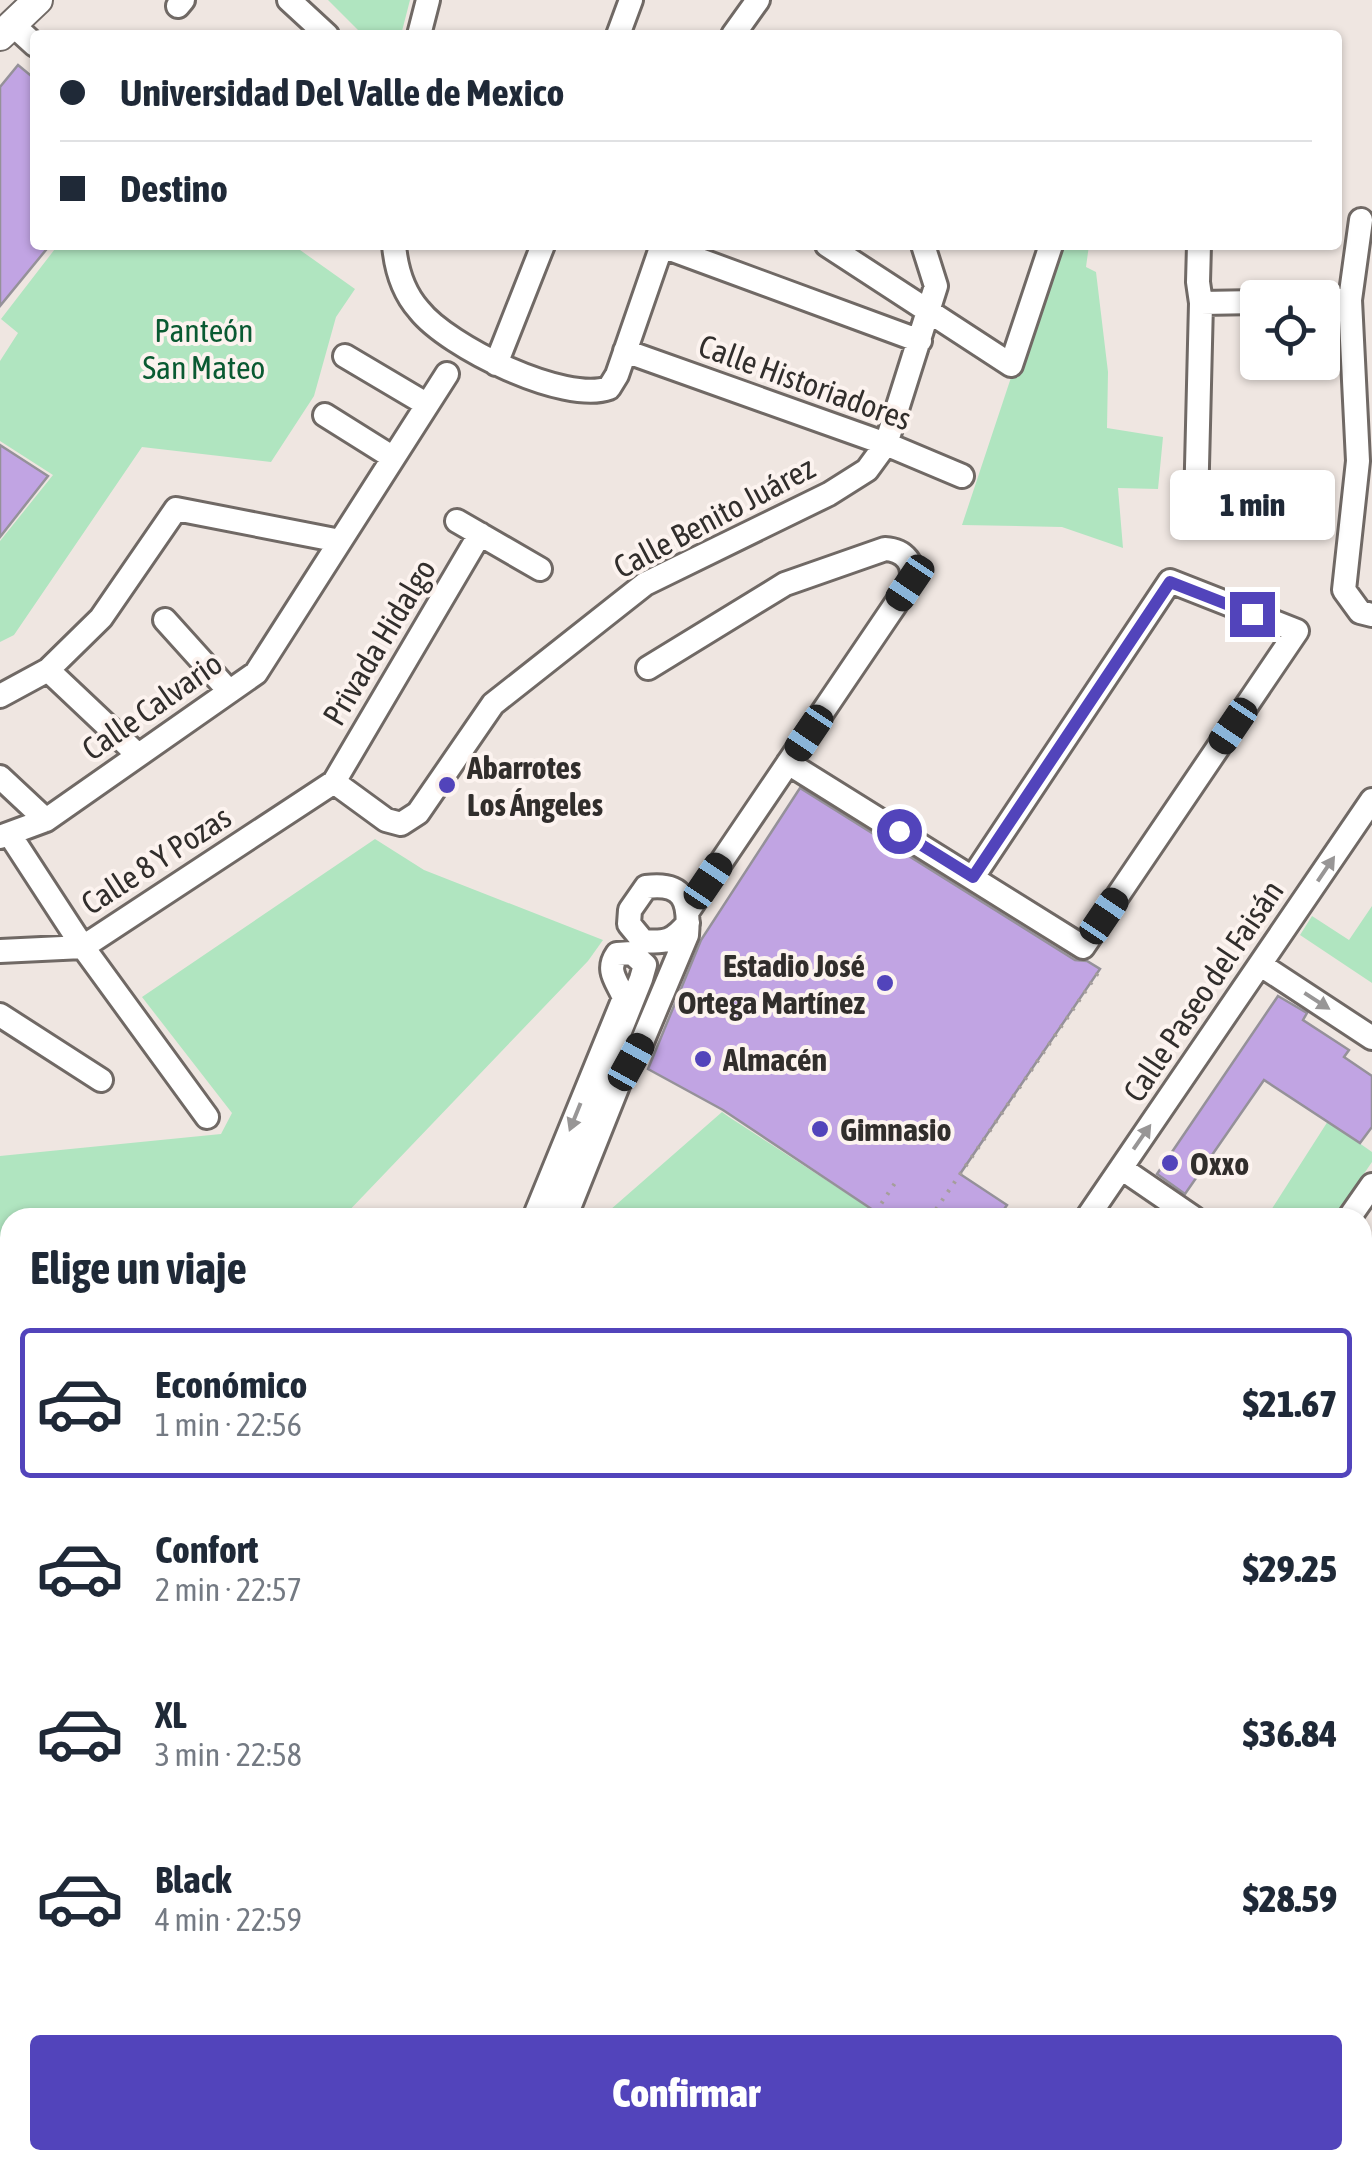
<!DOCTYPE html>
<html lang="es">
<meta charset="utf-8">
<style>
body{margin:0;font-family:"Asap Condensed",sans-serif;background:#f6f6f7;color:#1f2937;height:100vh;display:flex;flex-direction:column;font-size:38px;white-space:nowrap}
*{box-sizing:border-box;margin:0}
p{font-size:32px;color:#747a83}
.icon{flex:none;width:55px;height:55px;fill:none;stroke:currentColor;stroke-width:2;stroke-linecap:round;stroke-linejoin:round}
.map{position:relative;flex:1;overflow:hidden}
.panel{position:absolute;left:0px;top:1208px;width:1372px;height:962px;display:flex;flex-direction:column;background:#fff;border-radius:30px 30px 0 0;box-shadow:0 2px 8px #0004}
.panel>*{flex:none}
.guide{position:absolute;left:30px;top:30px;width:1312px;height:220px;border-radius:10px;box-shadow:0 2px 8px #0004;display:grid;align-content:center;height:220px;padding:0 30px;background:#fff}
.tools{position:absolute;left:1240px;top:280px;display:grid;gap:20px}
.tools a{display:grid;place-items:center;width:100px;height:100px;border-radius:10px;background:#fff;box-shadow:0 2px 8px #0004;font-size:50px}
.end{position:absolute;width:45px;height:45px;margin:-22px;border:12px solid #5244bb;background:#fff;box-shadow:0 0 0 5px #fff}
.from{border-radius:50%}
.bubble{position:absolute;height:70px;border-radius:10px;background:#fff;box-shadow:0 2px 8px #0004;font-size:32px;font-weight:800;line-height:70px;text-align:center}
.car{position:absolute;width:30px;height:60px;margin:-30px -15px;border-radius:12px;box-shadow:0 0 8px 2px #0007;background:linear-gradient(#222 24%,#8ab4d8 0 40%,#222 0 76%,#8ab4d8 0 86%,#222 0)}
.guide b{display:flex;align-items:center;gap:35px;height:95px;font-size:38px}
.guide b+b{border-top:2px solid #e0e1e3}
.guide i{width:25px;height:25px;background:#1f2937}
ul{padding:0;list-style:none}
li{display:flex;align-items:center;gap:30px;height:150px;margin:0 20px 15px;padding:0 10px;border:5px solid transparent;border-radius:10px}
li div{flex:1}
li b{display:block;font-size:38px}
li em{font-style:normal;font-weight:800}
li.selected{border-color:#5244bb}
li>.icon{width:90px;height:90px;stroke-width:1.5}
h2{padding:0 30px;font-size:45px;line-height:120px}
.action{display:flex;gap:20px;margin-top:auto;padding:20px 30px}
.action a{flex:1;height:115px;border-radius:10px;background:#5244bb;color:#fff;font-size:40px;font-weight:800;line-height:115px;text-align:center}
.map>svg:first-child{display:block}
.green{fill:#b0e5c0}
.forest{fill:#7cbf93}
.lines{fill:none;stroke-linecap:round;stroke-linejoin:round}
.stream{stroke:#95b9f4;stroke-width:5}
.building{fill:#c1a4e3;stroke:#959199;stroke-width:2.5}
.minor-casing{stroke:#706965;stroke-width:28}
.major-casing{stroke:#706965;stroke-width:32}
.path{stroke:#a59e9b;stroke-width:4;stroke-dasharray:2.5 8;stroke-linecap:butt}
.minor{stroke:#fff;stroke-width:22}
.major{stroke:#fff;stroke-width:28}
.oneway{fill:#989696}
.route{stroke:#5244bb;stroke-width:12}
.poi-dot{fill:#5244bb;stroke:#fcf3ef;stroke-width:4}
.labels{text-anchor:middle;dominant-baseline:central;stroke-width:8;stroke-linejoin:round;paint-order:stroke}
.park-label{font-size:32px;fill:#0a5a32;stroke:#fcf3ef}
.street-label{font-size:32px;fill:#312e2c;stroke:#fcf3ef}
.poi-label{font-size:32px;font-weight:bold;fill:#312e2c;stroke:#fcf3ef;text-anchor:start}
</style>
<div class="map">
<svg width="1372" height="2168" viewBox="0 0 1372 2168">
<rect width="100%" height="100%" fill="#efe6e1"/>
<path class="green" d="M328,0H410L401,35H363Z
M58,245H293L355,289L336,317L314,396L271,462L142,447L14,635L0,642V541L53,475L0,441V361L18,333L1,319Z
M1055,245H1089L1086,267L1096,272L1108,372L1107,428L1163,437L1158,489L1118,488L1123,548L1062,527L962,525Z
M375,839L424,870L603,940L588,961L343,1217L10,1218V1355L0,1345V1156L221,1134L232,1113L142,997Z
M1372,906V983L1300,935L1312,916L1349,940Z
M722,1112L729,1117L883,1217H602Z
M1328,1121L1372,1152V1162L1334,1217L1266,1218Z
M735,2160H929L942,2168L724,2166Z"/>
<path class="forest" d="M1372,1684V1861L1363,1874L1362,1695Z"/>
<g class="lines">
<path class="stream" d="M1362,1749L1372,1733
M1231,2168L1233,2160"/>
</g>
<path class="building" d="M18,65L35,79V245H50L0,306V87Z
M0,445L48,476L0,537Z
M800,788L1075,960L1087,961L1100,969L960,1174L1007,1205L998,1218H885L723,1110L648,1069L701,940Z
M1278,996L1307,1013L1303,1020L1349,1050L1344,1057L1372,1076V1127L1360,1143L1264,1080L1185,1194L1157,1174Z"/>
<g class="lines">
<defs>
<path id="minor" d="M289,0L327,35
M178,6L183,0
M13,25L35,45
M419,35L428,0
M618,35L631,0
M733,35L758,0
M1361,220L1350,300L1358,461L1344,590L1360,612L1372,615
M394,245C396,268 403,292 419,310C448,347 565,404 609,388L617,375L662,245
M827,245L1011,365L1051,245
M662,246L920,341
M1322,300H1350
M1201,303L1258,302
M625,351L886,444L962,476
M345,356L426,404
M496,364L543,245
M325,415L392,457
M1196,507L1201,303L1198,282L1199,245
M457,521L540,569
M165,620L229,691
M648,668L785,584L885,549C904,550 917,564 910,583L688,911
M48,670L138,755
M0,696L48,670L101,618L176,509L340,541
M788,763L1083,947L1297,631L1170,581L973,877
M0,777L46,820
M334,782L386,820L401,824L418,813L493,704L645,584L829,494L867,470L886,444L936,286L923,245
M10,835L83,947L207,1117
M0,837L46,820L256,673L447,374
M0,951L83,947L334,782L480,534
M1261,965L1372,1038
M0,1015L101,1080
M620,1081L642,1042L687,935C690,901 684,882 646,887L630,910L629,924L643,941C666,943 673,941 688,923
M1121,1168L1194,1218
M534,1218L624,998C618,982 605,971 617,954L632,953L645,965L641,979L545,1218
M565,1218L625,1068
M1087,1218L1372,800
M1349,1218L1372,1185
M0,1378L10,1389
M0,1419L10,1410
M1362,1449L1372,1435
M0,1894L10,1918
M0,1922L10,1954
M1369,2009L1372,2008
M1362,2086L1372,2073
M0,2093L10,2090
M1362,2114L1372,2101
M1082,2160L1093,2168
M1302,2168L1308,2160
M1322,2168L1328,2160"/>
<path id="major" d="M0,36L38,0
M0,2136L10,2133
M518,2160L615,2168
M948,2160L962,2168
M1019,2160L1031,2168
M1061,2160L1068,2168
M2,2168L25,2160
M105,2168L128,2160
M303,2168L367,2162L469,2160
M701,2168L713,2160"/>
</defs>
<use href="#minor" class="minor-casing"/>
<use href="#major" class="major-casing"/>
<path class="path" d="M883,1218L875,1213L897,1180
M930,1218L1100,970"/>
<use href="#minor" class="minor"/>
<use href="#major" class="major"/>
</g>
<defs><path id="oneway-solid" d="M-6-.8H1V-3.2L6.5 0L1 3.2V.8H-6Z" transform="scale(2.5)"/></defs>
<g class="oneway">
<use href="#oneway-solid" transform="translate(1326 869) rotate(-56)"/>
<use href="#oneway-solid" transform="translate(1317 1001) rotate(33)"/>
<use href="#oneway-solid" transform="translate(575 1117) rotate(112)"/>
<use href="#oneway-solid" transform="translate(1142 1137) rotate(-55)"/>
</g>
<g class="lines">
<path class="route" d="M899,831L973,877L1170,582L1252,614"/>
</g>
<g class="poi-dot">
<circle cx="447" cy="785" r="10"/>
<circle cx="885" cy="983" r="10"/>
<circle cx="703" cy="1059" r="10"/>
<circle cx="820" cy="1129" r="10"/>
<circle cx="1170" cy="1163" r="10"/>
</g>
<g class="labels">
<g class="park-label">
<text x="204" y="330">Panteón<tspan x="204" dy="37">San Mateo</tspan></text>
</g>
<g class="street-label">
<text transform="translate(805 382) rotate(20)">Calle Historiadores</text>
<text transform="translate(714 517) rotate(-28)">Calle Benito Juárez</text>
<text transform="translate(379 642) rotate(-59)">Privada Hidalgo</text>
<text transform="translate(152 706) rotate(-35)">Calle Calvario</text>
<text transform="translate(156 860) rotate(-33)">Calle 8 Y Pozas</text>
<text transform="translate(1203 991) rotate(-56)">Calle Paseo del Faisán</text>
</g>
<g class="poi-label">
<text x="467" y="767">Abarrotes<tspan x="467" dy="37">Los Ángeles</tspan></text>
<text x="865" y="965" text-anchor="end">Estadio José<tspan x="865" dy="37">Ortega Martínez</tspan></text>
<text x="723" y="1059">Almacén</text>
<text x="840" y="1129">Gimnasio</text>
<text x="1190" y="1163">Oxxo</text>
</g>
</g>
</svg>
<div class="tools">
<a><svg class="icon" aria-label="locate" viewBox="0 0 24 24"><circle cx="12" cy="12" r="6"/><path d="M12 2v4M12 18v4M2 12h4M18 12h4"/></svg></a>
</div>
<i class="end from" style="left:899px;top:831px"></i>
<i class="end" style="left:1252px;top:614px"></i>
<div class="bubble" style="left:1170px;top:470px;width:165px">1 min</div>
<i class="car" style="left:910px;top:583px;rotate:214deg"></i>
<i class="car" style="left:1233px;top:726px;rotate:214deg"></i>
<i class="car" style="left:809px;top:733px;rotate:214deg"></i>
<i class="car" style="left:708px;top:881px;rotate:34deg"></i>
<i class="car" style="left:1104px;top:916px;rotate:34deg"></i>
<i class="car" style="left:631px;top:1062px;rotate:29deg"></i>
<div class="guide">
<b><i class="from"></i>Universidad Del Valle de Mexico</b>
<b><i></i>Destino</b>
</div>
<section class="panel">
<h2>Elige un viaje</h2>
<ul>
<li class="selected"><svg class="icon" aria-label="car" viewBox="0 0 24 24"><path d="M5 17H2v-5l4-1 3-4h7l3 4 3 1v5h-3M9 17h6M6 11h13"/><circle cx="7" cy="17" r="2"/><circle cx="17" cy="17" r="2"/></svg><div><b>Económico</b><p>1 min · 22:56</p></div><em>$21.67</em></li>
<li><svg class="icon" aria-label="car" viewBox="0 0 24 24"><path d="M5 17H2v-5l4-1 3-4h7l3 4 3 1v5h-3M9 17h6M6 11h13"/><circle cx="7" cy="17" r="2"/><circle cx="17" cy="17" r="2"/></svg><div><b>Confort</b><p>2 min · 22:57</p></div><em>$29.25</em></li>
<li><svg class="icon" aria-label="car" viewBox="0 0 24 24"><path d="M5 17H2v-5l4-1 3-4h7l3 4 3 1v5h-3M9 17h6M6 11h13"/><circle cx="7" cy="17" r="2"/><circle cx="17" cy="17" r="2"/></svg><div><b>XL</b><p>3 min · 22:58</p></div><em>$36.84</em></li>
<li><svg class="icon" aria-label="car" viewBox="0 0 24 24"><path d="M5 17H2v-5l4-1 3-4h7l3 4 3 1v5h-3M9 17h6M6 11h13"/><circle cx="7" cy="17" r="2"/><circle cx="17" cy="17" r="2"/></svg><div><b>Black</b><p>4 min · 22:59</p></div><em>$28.59</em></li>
</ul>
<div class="action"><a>Confirmar</a></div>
</section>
</div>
